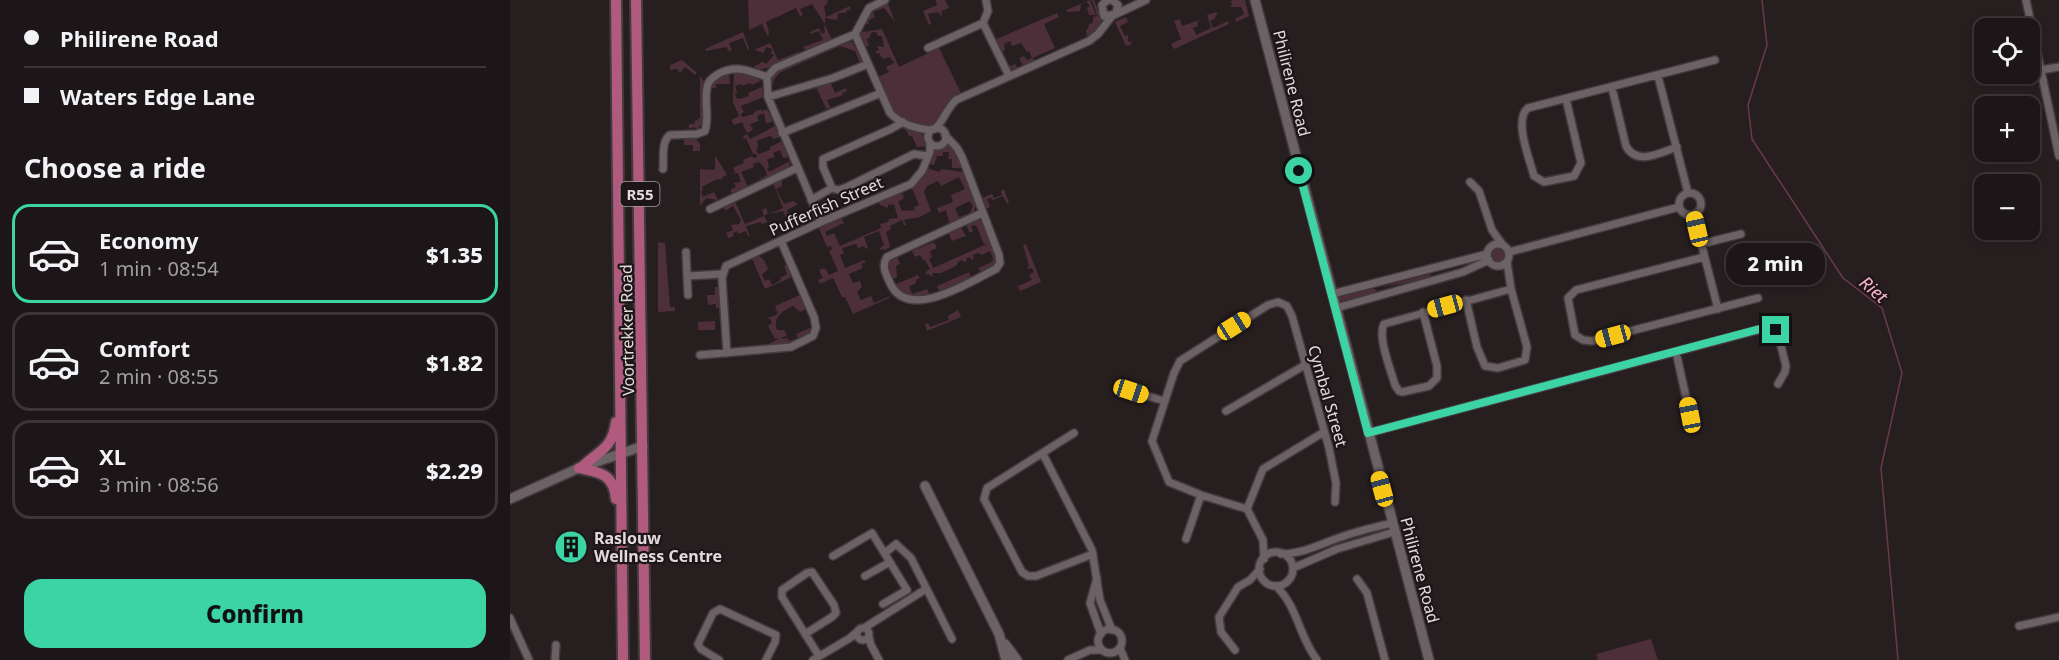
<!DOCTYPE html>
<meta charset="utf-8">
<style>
body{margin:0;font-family:"Noto Sans",sans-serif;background:#251f21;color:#f1f3f6;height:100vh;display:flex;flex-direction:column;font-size:22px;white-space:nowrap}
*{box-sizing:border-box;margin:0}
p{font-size:20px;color:#a09fa2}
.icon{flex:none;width:33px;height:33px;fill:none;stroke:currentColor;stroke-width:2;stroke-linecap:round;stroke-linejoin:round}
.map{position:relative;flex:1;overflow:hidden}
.panel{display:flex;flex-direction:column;background:#1d1618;width:510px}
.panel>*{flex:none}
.banner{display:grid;align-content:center;height:132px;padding:0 24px;background:#1d1618}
.controls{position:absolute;left:1464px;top:18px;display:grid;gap:12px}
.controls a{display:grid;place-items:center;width:66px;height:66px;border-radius:12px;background:#1d1618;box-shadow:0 3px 9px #0003,0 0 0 2px #3b3537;font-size:30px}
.end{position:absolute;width:27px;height:27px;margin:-14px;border:8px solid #3cd4a4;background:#111;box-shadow:0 0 0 3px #111}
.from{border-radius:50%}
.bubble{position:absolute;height:42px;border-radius:18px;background:#1d1618;box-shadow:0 3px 9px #0003,0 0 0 2px #3b3537;font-size:20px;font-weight:800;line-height:42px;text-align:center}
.car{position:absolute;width:18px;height:36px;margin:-18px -9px;border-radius:8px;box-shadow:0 0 4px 2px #0007;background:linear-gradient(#f5c518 24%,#345 0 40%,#f5c518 0 76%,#345 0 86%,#f5c518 0)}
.banner b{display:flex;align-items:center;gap:21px;height:57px;font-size:22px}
.banner b+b{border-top:2px solid #3b3537}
.banner i{width:15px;height:15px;background:#f1f3f6}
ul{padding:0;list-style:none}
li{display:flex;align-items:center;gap:18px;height:99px;margin:0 12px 9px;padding:0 12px;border:3px solid #3b3537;border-radius:18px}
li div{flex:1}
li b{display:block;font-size:22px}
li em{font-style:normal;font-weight:800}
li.active{border-color:#3cd4a4}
li>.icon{width:54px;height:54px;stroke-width:1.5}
h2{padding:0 24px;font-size:27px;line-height:72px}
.primary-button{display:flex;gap:12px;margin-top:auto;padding:12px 24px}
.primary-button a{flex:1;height:69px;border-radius:18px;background:#3cd4a4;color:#111;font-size:24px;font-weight:800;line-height:69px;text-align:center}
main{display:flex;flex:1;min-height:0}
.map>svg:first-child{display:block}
.green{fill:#4d2f39;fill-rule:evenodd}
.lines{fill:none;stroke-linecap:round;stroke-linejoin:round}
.stream{stroke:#6c394b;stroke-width:1.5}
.street-casing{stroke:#423b3d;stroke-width:10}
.secondary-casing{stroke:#423b3d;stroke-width:12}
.primary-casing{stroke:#423b3d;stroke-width:14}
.street{stroke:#6c6164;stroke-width:7}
.secondary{stroke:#6c6164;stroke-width:9}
.primary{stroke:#b05a7d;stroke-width:10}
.route{stroke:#3cd4a4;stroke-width:8}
.labels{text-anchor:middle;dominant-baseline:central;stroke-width:4.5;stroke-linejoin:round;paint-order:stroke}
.shield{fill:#1d1517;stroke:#a7a0a2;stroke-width:1.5}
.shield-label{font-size:15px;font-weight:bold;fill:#e2dbdd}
.street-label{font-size:16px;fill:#e2dbdd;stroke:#1d1517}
.poi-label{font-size:16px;font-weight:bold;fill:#e2dbdd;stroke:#1d1517;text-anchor:start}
.water-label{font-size:18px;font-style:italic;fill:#fab5cb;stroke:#1d1517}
</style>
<main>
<section class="panel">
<div class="banner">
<b><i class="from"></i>Philirene Road</b>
<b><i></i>Waters Edge Lane</b>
</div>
<h2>Choose a ride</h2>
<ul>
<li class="active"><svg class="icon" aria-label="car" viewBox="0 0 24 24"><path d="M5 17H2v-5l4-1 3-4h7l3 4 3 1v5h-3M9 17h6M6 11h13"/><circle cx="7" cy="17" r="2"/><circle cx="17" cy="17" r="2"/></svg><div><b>Economy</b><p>1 min · 08:54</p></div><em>$1.35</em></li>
<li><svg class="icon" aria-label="car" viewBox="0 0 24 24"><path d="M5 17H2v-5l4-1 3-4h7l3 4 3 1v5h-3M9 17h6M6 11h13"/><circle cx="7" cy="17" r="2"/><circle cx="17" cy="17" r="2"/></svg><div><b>Comfort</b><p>2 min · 08:55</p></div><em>$1.82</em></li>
<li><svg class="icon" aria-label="car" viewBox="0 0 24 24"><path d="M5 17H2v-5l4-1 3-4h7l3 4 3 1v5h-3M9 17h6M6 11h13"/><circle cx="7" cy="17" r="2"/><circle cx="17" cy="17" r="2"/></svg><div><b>XL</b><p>3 min · 08:56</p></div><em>$2.29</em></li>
</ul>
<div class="primary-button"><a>Confirm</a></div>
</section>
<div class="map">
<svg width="1549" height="660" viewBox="0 0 1549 660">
<rect width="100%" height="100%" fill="#271e20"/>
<path class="green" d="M238,0H318L317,4L314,6L316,17L340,6V10H337L336,13H328L327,20L315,18V24L302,4L290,9L293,15L290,16L286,8L256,22L259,32L258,37L252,24L239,30Z
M426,0H435L439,8L431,11L432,15L431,16L428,12L418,14L421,24L419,25L413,11L427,5Z
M580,0L586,15H579L577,8L580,6L577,2L571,4L570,11L557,12L556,10Z
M582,0H584L592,20L585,31L577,38L576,29H578L579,24L583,23V17L587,16Z
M723,0H735L739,16L726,22L725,19L734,14L731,7H720L722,4L721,1Z
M377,1L385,22L374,8L363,12L365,17L358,21L359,24L353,25L360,11Z
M706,12L708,14L705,16L706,18L700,21L703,28L718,21L719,24L664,49L661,44L671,39L664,21L670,19L672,26L690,20L687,23L688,26L683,28L686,35L701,28L697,15Z
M547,13L549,17L534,24L545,48L523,58L524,61L513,66L509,58L514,56L517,60L522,58L519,51L517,52L511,43L502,46L500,41L494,44L495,50L492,52L497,64L500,66L505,64L508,69H499L484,40Z
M616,17L618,22L610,26L615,36L618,35V42L620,41L622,44L616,46L605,22Z
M315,25L322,40L295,50L293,47L313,40L309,31L301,34L300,32L309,28L312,34L315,32L314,26Z
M372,29L389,67L429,48L451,93L438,102L428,123C415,128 393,125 383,113C375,104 371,88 366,78L379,72L376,67L384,63L380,57L373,59L369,53L366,54V51L369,50L367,46L374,47L372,36H368L366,32H362L359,38L357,39L359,46L352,47L351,40L348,35L351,30L353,32Z
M233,32L239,48L238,51L233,38L219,43L222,50L219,51L216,47L196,51L195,49Z
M337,40L343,43L353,62L350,64L345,51L330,46L271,72L265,78L261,88L257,89L264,73L269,69Z
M260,43L268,60L288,52L289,54L257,68L244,70L245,65H247L252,62L256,64L264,55L261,53L262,49L256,47L254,53L244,50Z
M172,60L187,73L185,75L175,67L170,73L167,69L160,70V65Z
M224,71L244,76L251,81L242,85L240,83L232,86L231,84L225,86L227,92L225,94L226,98L229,99L239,96L238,93L252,87L253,97L231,106L234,112L231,114L232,117L244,114V112L251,109L252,111L257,109L263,121L256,124L254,113L247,116L249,121L240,124L243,130L237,133L232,122L224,125L221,120L229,116L223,102Z
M219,72L220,84H206V88H199L202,80Z
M191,77L195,83L194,122L187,129L184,127L179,129V124H184L185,121L190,118V79H188Z
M320,81L325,93L336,88L337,91L332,93L333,95L317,100L321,109L316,108L305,85Z
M265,126L270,137L264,139L260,136L247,141L248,148L246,150L248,154L260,150V147L272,141L278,157L273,158L270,150L263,153L265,157L257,159L259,167L257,168L259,172L280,161L279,167L252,182L250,176L252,178L257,175L254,167L249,162L243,164L244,167L231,172L238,187L223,194L220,190L226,187L224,183L231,182L228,173L220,174L225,172L223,168L234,163L233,160L242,156L244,158L247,157L246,154H243L236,138L234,139L233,136L237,134L240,139Z
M393,126L413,135L417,146L407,147L402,136H399L396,130L389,127Z
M174,137L185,138L190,144V151H183V145H174Z
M434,145C446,145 448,159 452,168H442V159H438L439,152H433V156H427L424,165L418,164L424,149Z
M205,155L217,175L212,177L213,179L205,180L192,187L193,190L191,192L193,197L204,192L208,200L196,198L190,206V169L205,170Z
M416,168L430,172L431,169L453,172C458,184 470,202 463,214L440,225L436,210L429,213L427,208L443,202L441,195L455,189L449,177L431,186L428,181L417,186L414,192L421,211L410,217L394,220L396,225H394L392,220L380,226L381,229L376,232L380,247L375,250L369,249L374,245L369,231L354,237L358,248L356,249L354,246L348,248L346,244L332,248L334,253L330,255L335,268L354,260L356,262L351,264L353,268L339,274L343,283L350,281L352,287L347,292L351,300L361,296L364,303L380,296L379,298L343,314L335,297H332L323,278L310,284L308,280L313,278L309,270L315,268L319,275L328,271L319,251L322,249L321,246L317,247L308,226L331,218L334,223L315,232L317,236L324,233L330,246L371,228L370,224L378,222L379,219L388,218L384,204L378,205V208L370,205L368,201L391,190L394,198L388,202L392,211L405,210L404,207L409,205L401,186L408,181ZM460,201L463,206L460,213L449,217L445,208Z
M272,179V186L266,189L274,204L283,201L288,204L277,210L278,213L276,214L283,229L275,232L272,226L278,222L273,211L259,214L273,208L263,183Z
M494,189L499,203L497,204L493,196L483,200L481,198L477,199L480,207L475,209L470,199L482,194L484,198L492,195L491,191Z
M306,198L308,204L317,199L323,213L317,215L309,212Z
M224,199L235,224L254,216L252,210L256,208L258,213L254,216L257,222L252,224L251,222L236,226L240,236H238L236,231L228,234L227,231L223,233L224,236L218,238L216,233L223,230L221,225L229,224L231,220L223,206L215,211L212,204Z
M468,219L472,222L486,258L484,267L472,273L468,268L482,262L483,259L480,251L472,255L468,253L463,255L464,258L462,260L460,257L456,259L457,261L454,262L452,260L448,262L446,266L431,273H422L423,276L421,277L419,274L417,275L415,272L420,269L415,260H413L410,255L405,257L402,251L424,242L427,248L420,251L422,257L419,259L423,268L477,244H474L466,225L461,226L463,231L460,233L456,225Z
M450,226L456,236L442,241L438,232Z
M148,242L155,243L160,307H165V311L148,312Z
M516,244L531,282L510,291L505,282L508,286L522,280L519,275L524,272L522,268L519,269L517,267L519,266L513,245Z
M982 254a8 8 0 1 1 16 0a8 8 0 1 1-16 0Z
M253,252V254L249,256L254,260L258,269L252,275L255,281L259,279L262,285L271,280L270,278L277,274L274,266L277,265L282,277L255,289L241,256Z
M386,254L390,264L386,266L387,277L383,279L384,282H382L376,263L378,259Z
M459,272L461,278L429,291L427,286Z
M919,274L921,275L920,277C904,282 888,284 872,287Z
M408,275L410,278L407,279L405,284L399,286L402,294L417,289L420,295C406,297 393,298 384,285Z
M205,287H208L210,308H206V304L198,305L197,295H205Z
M863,288L866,290L865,293L831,301L829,299L830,297Z
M290,295L296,309L290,312L283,306C273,311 262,317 267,330H274L277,336L265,339L258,326L262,323L260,319H256L268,314L265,306Z
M448,310L451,317L417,331L415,324L418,323L420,327L439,320L438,316Z
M205,321V330H188V322Z
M302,327L298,335L281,343L260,346L259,344L272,337L273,339L277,338L279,341L288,338L286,334Z
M1141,639L1148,660H1088L1086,654Z"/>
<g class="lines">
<path class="stream" d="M1252,0L1257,45L1238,105L1242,139L1333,278L1372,308L1392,373L1371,468L1388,660"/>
<defs>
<path id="street" d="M1516,0L1549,156
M593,13L599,16L606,13L608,5L602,0
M604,15L636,0
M594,16L592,5L598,0
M473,23L499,76
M473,23L478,11L476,0
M345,34L380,113C390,124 407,129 421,130
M345,34L359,8L375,0
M418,48L473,23
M1531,70L1549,67
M1148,76L1178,193
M1102,88L1116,146C1127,166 1150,153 1167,147
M258,97L323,78L358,64
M1056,99L1071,163L1064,176L1034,182L1024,176C1020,160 1003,120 1018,108L1205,60
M418 137a9 9 0 1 1 18 0a9 9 0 1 1-18 0Z
M425,129C434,120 437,108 446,100L579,41L588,34L602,16
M272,133L371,93
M435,135L447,148L452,157L489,255L490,263L486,269C461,281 398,323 380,283C376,274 371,266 377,257L472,213
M153,169C154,158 151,141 160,135L187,134L195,131C200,116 193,98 198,84C200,79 204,77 208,74C226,64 240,71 257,77
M960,182L969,191L982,230L992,244
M322,188L313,167V159L381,129L393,122
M1169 204a11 11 0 1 1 22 0a11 11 0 1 1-22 0Z
M301,200L322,188L329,190L337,187L404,154L418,156
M200,209L287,168
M1184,215L1208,309
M311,222L258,97L257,77L265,68L345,34
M977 255a11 11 0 1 1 22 0a11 11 0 1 1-22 0Z
M1191,244L1231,234
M176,252L178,295
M999,252L1169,207
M1194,257L1066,290L1058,298L1065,335L1073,340L1082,341L1248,298
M178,276L212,274
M822,294L977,254
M956,300L967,347L975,366L988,368L1015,360L1017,347L1001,289L997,262
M826,308L953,272L979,260
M913,312L927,366V378L919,386L892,392L889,391L885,385C881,370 867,337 874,324L1001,289
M1166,352L1180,415
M217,353L212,278L216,266L311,222L401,184L412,171L420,152V143
M190,355L281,347L303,336L306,328L304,317L271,241
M621,391L654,401
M716,411L795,365
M564,433L477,488L474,499L512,572L518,576H526L583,554
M858,433L1259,327L1264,328L1268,334L1276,366L1275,372L1268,384
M533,454L582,550L590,600L602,630
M737,509L691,495L659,482L642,441L664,373L670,361L758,305L768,302L777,306L782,316L819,448L826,483L825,502
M737,509L753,469L814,432
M737,509L753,540L754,559
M676,539L691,495
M749 569a17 17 0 1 1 34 0a17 17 0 1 1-34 0Z
M375,553L386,544L401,558L442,639
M771,554C793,554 810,544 831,537C847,531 865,527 882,523
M323,556L362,533L397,590L373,604
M783,568L827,549L884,532
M355,576L380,562
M587,578L580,603L591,634
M847,579L857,593L875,660
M766,586C788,607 789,637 807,660
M0,618L19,660
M1509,626L1549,617
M347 634a6 6 0 1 1 12 0a6 6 0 1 1-12 0Z
M354,628L416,589
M588 641a12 12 0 1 1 24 0a12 12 0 1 1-24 0Z
M295,634L322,617L326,613L324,605L302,572L297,573L272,590V597L309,656
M359,637L361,645L369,660
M610,648L615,660
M725,650L711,632L709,617L728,587L740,580L750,569
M45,660L46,645
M209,660L191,649L188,644L203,613L210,609L266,635L265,642L256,660
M303,660L340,638L348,631
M558,660L580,650H592"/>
<path id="secondary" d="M745,0L919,660
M415,486L489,634L496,660
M0,499L69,468L133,446
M495,644L507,660"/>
<path id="primary" d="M106,0L113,660
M126,0L135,660
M72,467C89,451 103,448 106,422
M69,468C91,472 104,475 106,499"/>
</defs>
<use href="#street" class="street-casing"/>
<use href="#secondary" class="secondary-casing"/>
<use href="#primary" class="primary-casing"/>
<use href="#street" class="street"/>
<use href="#secondary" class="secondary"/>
<use href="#primary" class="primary"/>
</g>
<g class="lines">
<path class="route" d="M789,171L858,433L1257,327L1266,330"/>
</g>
<defs>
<symbol id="building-disc" viewBox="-11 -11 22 22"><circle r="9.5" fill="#3cd4a4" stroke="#1d1517"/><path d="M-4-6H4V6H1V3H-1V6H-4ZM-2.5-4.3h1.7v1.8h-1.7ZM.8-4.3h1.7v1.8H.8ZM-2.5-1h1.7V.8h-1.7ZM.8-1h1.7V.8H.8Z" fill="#111"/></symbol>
</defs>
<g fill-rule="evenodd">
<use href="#building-disc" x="42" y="528" width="38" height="38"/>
</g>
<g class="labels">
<rect class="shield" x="110.5" y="182" width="39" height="24" rx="4.5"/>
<g class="shield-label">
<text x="130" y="194">R55</text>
</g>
<g class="street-label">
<text transform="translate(782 83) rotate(76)">Philirene Road</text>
<text transform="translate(316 206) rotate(-24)">Pufferfish Street</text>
<text transform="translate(117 330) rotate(-91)">Voortrekker Road</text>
<text transform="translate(818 396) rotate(74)">Cymbal Street</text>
<text transform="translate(910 570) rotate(75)">Philirene Road</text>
</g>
<g class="poi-label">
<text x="84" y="538">Raslouw<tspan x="84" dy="18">Wellness Centre</tspan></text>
</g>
<g class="water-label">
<text transform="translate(1364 289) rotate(41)">Riet</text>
</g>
</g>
</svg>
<div class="controls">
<a><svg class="icon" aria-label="locate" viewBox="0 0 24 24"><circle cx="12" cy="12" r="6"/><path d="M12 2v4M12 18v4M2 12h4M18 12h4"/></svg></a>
<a>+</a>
<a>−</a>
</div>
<i class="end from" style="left:789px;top:171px"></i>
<i class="end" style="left:1266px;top:330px"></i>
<div class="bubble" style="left:1216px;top:243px;width:99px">2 min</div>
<i class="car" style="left:1187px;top:229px;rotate:347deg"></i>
<i class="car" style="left:935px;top:306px;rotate:255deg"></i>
<i class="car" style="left:724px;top:326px;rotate:58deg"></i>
<i class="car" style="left:1103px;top:336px;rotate:255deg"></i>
<i class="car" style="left:621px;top:391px;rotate:108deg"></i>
<i class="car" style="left:1180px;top:415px;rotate:349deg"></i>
<i class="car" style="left:872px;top:489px;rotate:345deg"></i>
</div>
</main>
